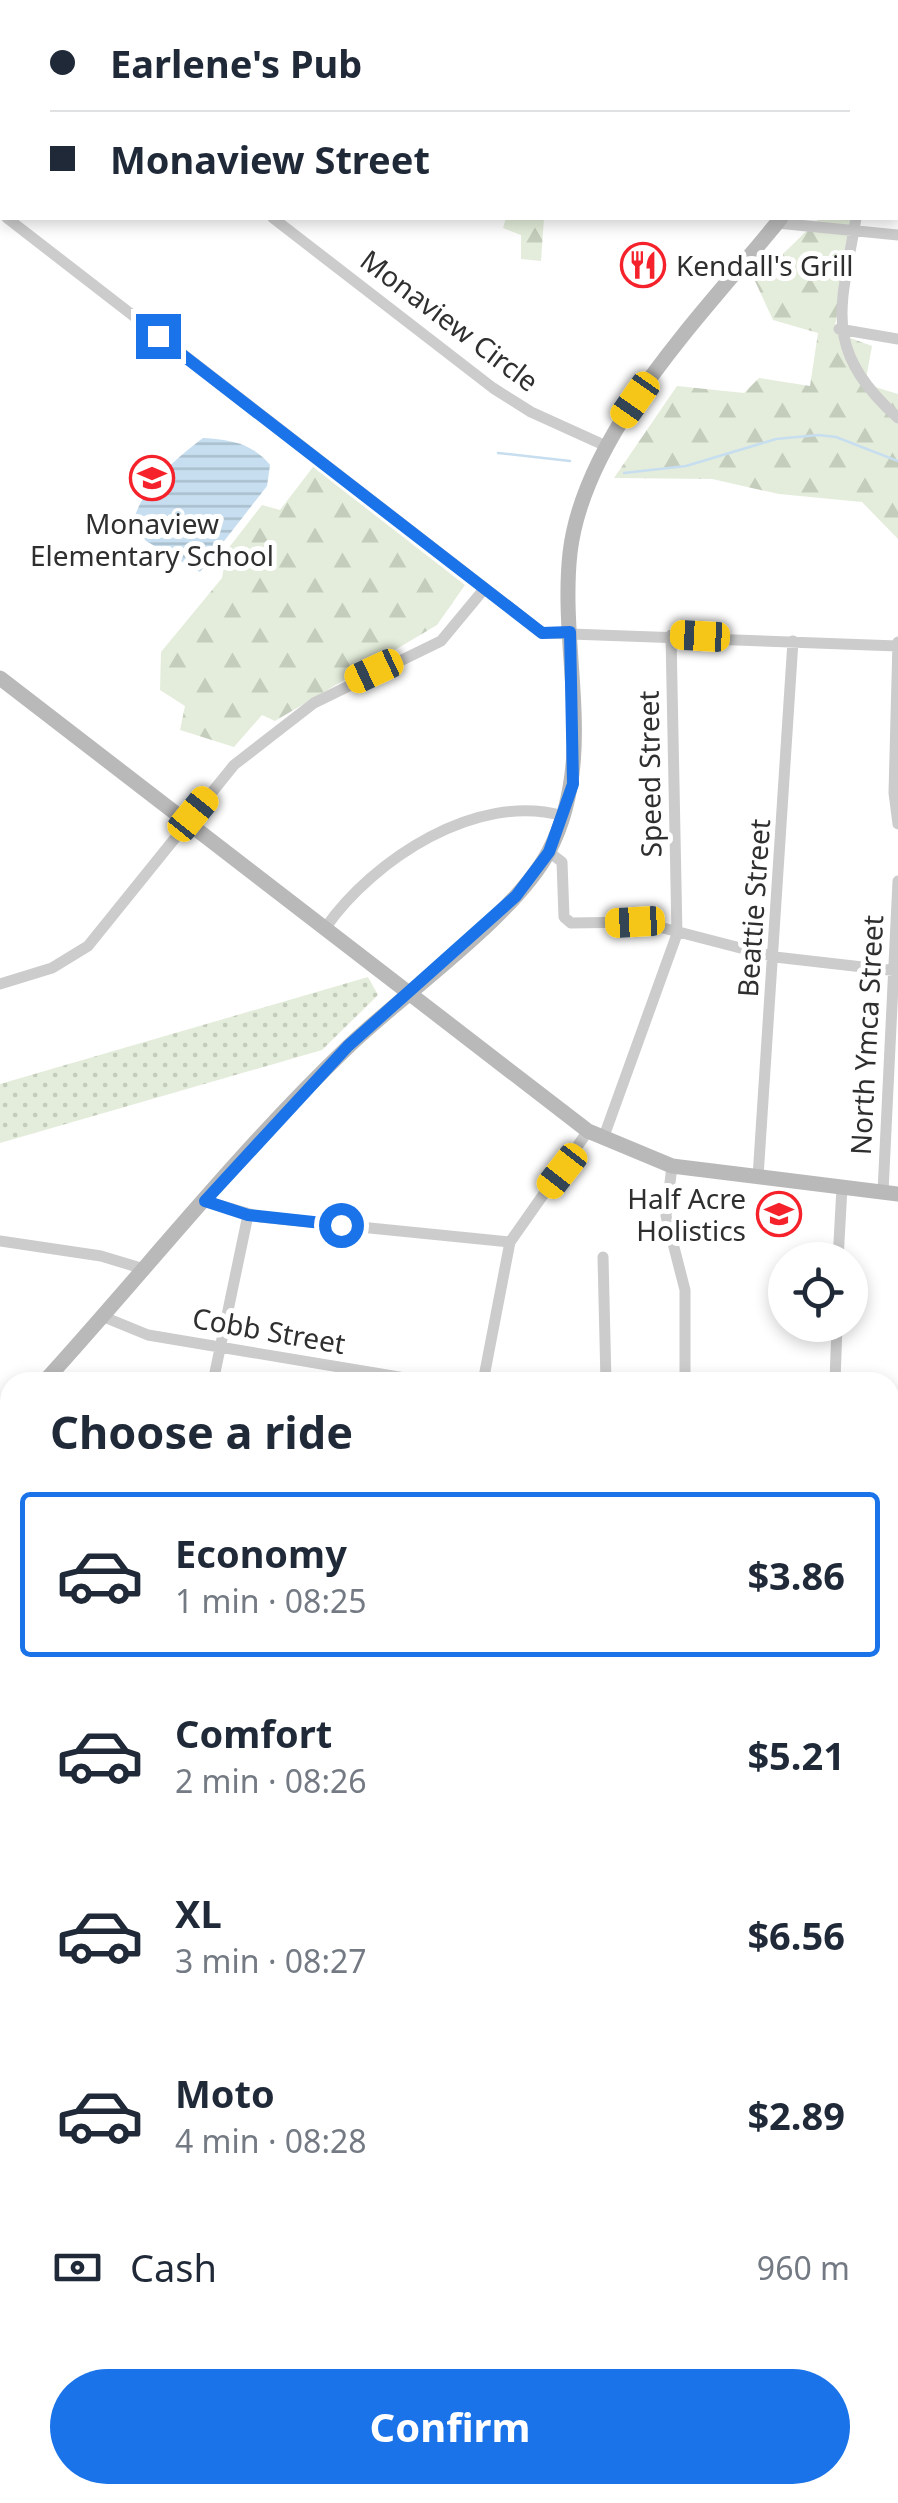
<!DOCTYPE html>
<meta charset="utf-8">
<style>
body{margin:0;font-family:"Noto Sans",sans-serif;background:#f6f6f7;color:#1f2937;height:100vh;display:flex;flex-direction:column;font-size:38px;white-space:nowrap}
*{box-sizing:border-box;margin:0}
p{font-size:32px;color:#747a83}
.icon{flex:none;width:55px;height:55px;fill:none;stroke:currentColor;stroke-width:2;stroke-linecap:round;stroke-linejoin:round}
.map{position:relative;flex:1;overflow:hidden}
.sheet{position:absolute;left:0px;top:1372px;width:900px;height:1132px;display:flex;flex-direction:column;background:#fff;border-radius:30px 30px 0 0;box-shadow:0 5px 15px #0003}
.sheet>*{flex:none}
.guide{position:absolute;left:0px;top:0px;width:900px;height:220px;box-shadow:0 5px 15px #0003;display:grid;align-content:center;height:220px;padding:0 50px;background:#fff}
.buttons{position:absolute;left:768px;top:1242px;display:grid;gap:20px}
.buttons a{display:grid;place-items:center;width:100px;height:100px;border-radius:50%;background:#fff;box-shadow:0 5px 15px #0003;font-size:50px}
.end{position:absolute;width:45px;height:45px;margin:-22px;border:12px solid #1a73e8;background:#fff;box-shadow:0 0 0 5px #fff}
.from{border-radius:50%}
.car{position:absolute;width:30px;height:60px;margin:-30px -15px;border-radius:12px;box-shadow:0 0 8px 2px #0007;background:linear-gradient(#f5c518 24%,#345 0 40%,#f5c518 0 76%,#345 0 86%,#f5c518 0)}
.guide b{display:flex;align-items:center;gap:35px;height:95px;font-size:38px}
.guide b+b{border-top:2px solid #e0e1e3}
.guide i{width:25px;height:25px;background:#1f2937}
ul{padding:0;list-style:none}
li{display:flex;align-items:center;gap:30px;height:165px;margin:0 20px 15px;padding:0 30px;border:5px solid transparent;border-radius:10px}
li div{flex:1}
li b{display:block;font-size:38px}
li em{font-style:normal;font-weight:700}
li.selected{border-color:#1a73e8}
li>.icon{width:90px;height:90px;stroke-width:1.5}
h2{padding:0 50px;font-size:45px;line-height:120px}
.pay{display:flex;align-items:center;gap:25px;height:110px;padding:0 50px;font-size:38px}
.pay p{margin-inline-start:auto}
.cta{display:flex;gap:20px;margin-top:auto;padding:20px 50px}
.cta a{flex:1;height:115px;border-radius:60px;background:#1a73e8;color:#fff;font-size:40px;font-weight:700;line-height:115px;text-align:center}
.map>svg:first-child{display:block}
.grass{fill:url(#grass-dots)}
.forest{fill:url(#forest-firs)}
.water{fill:url(#water-rules)}
.lines{fill:none;stroke-linecap:round;stroke-linejoin:round}
.stream{stroke:#c6deef;stroke-width:2.5}
.street{stroke:#ccc;stroke-width:11}
.secondary{stroke:#b9b9b9;stroke-width:15}
.rail-casing{stroke:#848484;stroke-width:6}
.rail{stroke:#fff;stroke-width:2.5;stroke-dasharray:8;stroke-linecap:butt}
.route{stroke:#1a73e8;stroke-width:12}
.labels{text-anchor:middle;dominant-baseline:central;stroke-width:10;stroke-linejoin:round;paint-order:stroke}
.poi-label{font-size:28px;fill:#2f2f2f;stroke:#fff;text-anchor:start}
.street-label{font-size:28px;fill:#2f2f2f;stroke:#fff}
</style>
<div class="map">
<svg width="898" height="2503" viewBox="0 0 898 2503">
<defs>
<pattern id="grass-dots" width="8" height="8" patternUnits="userSpaceOnUse" patternTransform="scale(2.5)"><rect width="8" height="8" fill="#e4eddb"/><path d="M2 2h.1M6 6h.1" fill="none" stroke="#c4ccbc" stroke-width="1.8" stroke-linecap="round"/></pattern>
<pattern id="forest-firs" width="22" height="20" patternUnits="userSpaceOnUse" patternTransform="scale(2.5)"><rect width="22" height="20" fill="#e4eddb"/><path d="M5 1l3.5 6h-7zM16 11l3.5 6h-7z" fill="#c4ccbc"/></pattern>
<pattern id="water-rules" width="6" height="5" patternUnits="userSpaceOnUse" patternTransform="scale(2.5)"><rect width="6" height="5" fill="#c6deef"/><path d="M0 2.5h6" fill="none" stroke="#aabfcd"/></pattern>
</defs>
<rect width="100%" height="100%" fill="#fff"/>
<path class="grass" d="M368,977L378,995L322,1050L0,1143V1084Z"/>
<path class="forest" d="M506,218H544L541,261L521,259V235L503,228Z
M820,218H854L834,332L872,346L865,384L898,394V539L862,502L779,494L712,479L614,478L677,386L744,393L759,378L810,386L818,333L773,320L755,281Z
M313,467L465,585L437,625L275,721L262,715L234,747L180,730L185,706L160,690L161,652L222,578L227,550L262,505L280,510Z
M0,1920L10,1926V2068L0,2070Z"/>
<path class="water" d="M203,438C231,440 252,443 270,465L267,486L200,572L146,541L133,523C141,488 175,459 203,438Z"/>
<g class="lines">
<path class="stream" d="M498,453L570,461
M624,473L686,466L776,439L818,435L836,437L898,461
M0,2021L10,2025
M890,2331L898,2338
M550,2495V2503
M295,2503L311,2495"/>
<path class="street" d="M128,2L130,0
M630,2L631,0
M762,2V0
M0,132L2,134
M0,147L2,145
M7,218L543,633L897,646
M273,218L493,388L531,412L606,446
M856,218C841,309 821,348 898,418
M777,223L898,235
M839,329L898,339
M898,642L894,793L898,824
M549,852L562,862L564,917L571,923L640,922L775,957L898,971
M326,927C373,860 477,791 563,816
M0,984L52,968L88,946L234,765L314,703L441,641L485,588
M603,1139L677,934L671,635
M672,1166L666,1216L685,1290V1382
M758,1177L793,641
M883,1192L898,881
M205,1201L260,1217L510,1242
M0,1241L101,1256L144,1269
M603,1257L606,1382
M838,1260L842,1187
M104,1317L148,1335L429,1382
M213,1382L248,1215
M483,1382L510,1242L588,1131
M835,1382L837,1325
M890,1437H898
M0,1443L10,1450
M0,1513L10,1517
M890,1599L898,1598
M0,1674L10,1678
M890,1745L898,1743
M0,1836L10,1840
M0,2080L10,2077
M890,2103L898,2102
M890,2232L898,2231
M0,2306L10,2293
M0,2362L10,2365
M890,2442L898,2448
M0,2451L10,2442
M750,2495L761,2503
M375,2503L376,2495
M565,2503L566,2495"/>
<path class="secondary" d="M362,0L375,2
M898,12V9
M898,30V31
M0,678L588,1131L672,1166L898,1194
M44,1382C145,1271 240,1150 349,1046C404,993 516,915 549,851C598,757 559,653 570,553C584,431 707,310 781,218
M0,1431L10,1420
M890,1958L898,1957
M0,2146L10,2143"/>
<defs>
<path id="rail" d="M890,2177L898,2176
M439,2503L441,2495"/>
</defs>
<use href="#rail" class="rail-casing"/>
<use href="#rail" class="rail"/>
</g>
<g class="lines">
<path class="route" d="M158,336L542,633L570,632L573,784L549,852L516,896L348,1046L205,1201L248,1215L341,1225"/>
</g>
<defs>
<symbol id="restaurant-ring" viewBox="-11 -11 22 22"><circle r="9.5" fill="#fff" stroke="#f5222b" stroke-width="1.5"/><path d="M-5-6h1v4h1v-4h1v4h1v-4h1v5L-1.5 .5V6h-2V.5L-5-1ZM5-6V6H3V1.5H1.5Q1.5-4 5-6Z" fill="#f5222b"/></symbol>
<symbol id="school-ring" viewBox="-11 -11 22 22"><circle r="9.5" fill="#fff" stroke="#f5222b" stroke-width="1.5"/><path d="M0-5L7-2L0 1L-7-2ZM-4 1L0 2.5L4 1V4Q0 6-4 4Z" fill="#f5222b"/></symbol>
</defs>
<g fill-rule="evenodd">
<use href="#restaurant-ring" x="618" y="240" width="50" height="50"/>
<use href="#school-ring" x="127" y="453" width="50" height="50"/>
<use href="#school-ring" x="754" y="1189" width="50" height="50"/>
</g>
<g class="labels">
<g class="poi-label">
<text x="676" y="265">Kendall's Grill</text>
<text x="152" y="523" text-anchor="middle">Monaview<tspan x="152" dy="32">Elementary School</tspan></text>
<text x="746" y="1198" text-anchor="end">Half Acre<tspan x="746" dy="32">Holistics</tspan></text>
</g>
<g class="street-label">
<text transform="translate(450 320) rotate(37)">Monaview Circle</text>
<text transform="translate(649 774) rotate(-91)">Speed Street</text>
<text transform="translate(753 908) rotate(-86)">Beattie Street</text>
<text transform="translate(866 1035) rotate(-87)">North Ymca Street</text>
<text transform="translate(269 1330) rotate(10)">Cobb Street</text>
</g>
</g>
</svg>
<div class="buttons">
<a><svg class="icon" aria-label="locate" viewBox="0 0 24 24"><circle cx="12" cy="12" r="6"/><path d="M12 2v4M12 18v4M2 12h4M18 12h4"/></svg></a>
</div>
<i class="end from" style="left:341px;top:1225px"></i>
<i class="end" style="left:158px;top:336px"></i>
<i class="car" style="left:635px;top:400px;rotate:215deg"></i>
<i class="car" style="left:700px;top:636px;rotate:273deg"></i>
<i class="car" style="left:374px;top:671px;rotate:245deg"></i>
<i class="car" style="left:193px;top:814px;rotate:39deg"></i>
<i class="car" style="left:635px;top:922px;rotate:267deg"></i>
<i class="car" style="left:562px;top:1171px;rotate:218deg"></i>
<div class="guide">
<b><i class="from"></i>Earlene's Pub</b>
<b><i></i>Monaview Street</b>
</div>
<section class="sheet">
<h2>Choose a ride</h2>
<ul>
<li class="selected"><svg class="icon" aria-label="car" viewBox="0 0 24 24"><path d="M5 17H2v-5l4-1 3-4h7l3 4 3 1v5h-3M9 17h6M6 11h13"/><circle cx="7" cy="17" r="2"/><circle cx="17" cy="17" r="2"/></svg><div><b>Economy</b><p>1 min · 08:25</p></div><em>$3.86</em></li>
<li><svg class="icon" aria-label="car" viewBox="0 0 24 24"><path d="M5 17H2v-5l4-1 3-4h7l3 4 3 1v5h-3M9 17h6M6 11h13"/><circle cx="7" cy="17" r="2"/><circle cx="17" cy="17" r="2"/></svg><div><b>Comfort</b><p>2 min · 08:26</p></div><em>$5.21</em></li>
<li><svg class="icon" aria-label="car" viewBox="0 0 24 24"><path d="M5 17H2v-5l4-1 3-4h7l3 4 3 1v5h-3M9 17h6M6 11h13"/><circle cx="7" cy="17" r="2"/><circle cx="17" cy="17" r="2"/></svg><div><b>XL</b><p>3 min · 08:27</p></div><em>$6.56</em></li>
<li><svg class="icon" aria-label="car" viewBox="0 0 24 24"><path d="M5 17H2v-5l4-1 3-4h7l3 4 3 1v5h-3M9 17h6M6 11h13"/><circle cx="7" cy="17" r="2"/><circle cx="17" cy="17" r="2"/></svg><div><b>Moto</b><p>4 min · 08:28</p></div><em>$2.89</em></li>
</ul>
<div class="pay"><svg class="icon" aria-label="cash" viewBox="0 0 24 24"><path d="M3 7h18v10H3z"/><circle cx="12" cy="12" r="2"/></svg>Cash<p>960 m</p></div>
<div class="cta"><a>Confirm</a></div>
</section>
</div>
